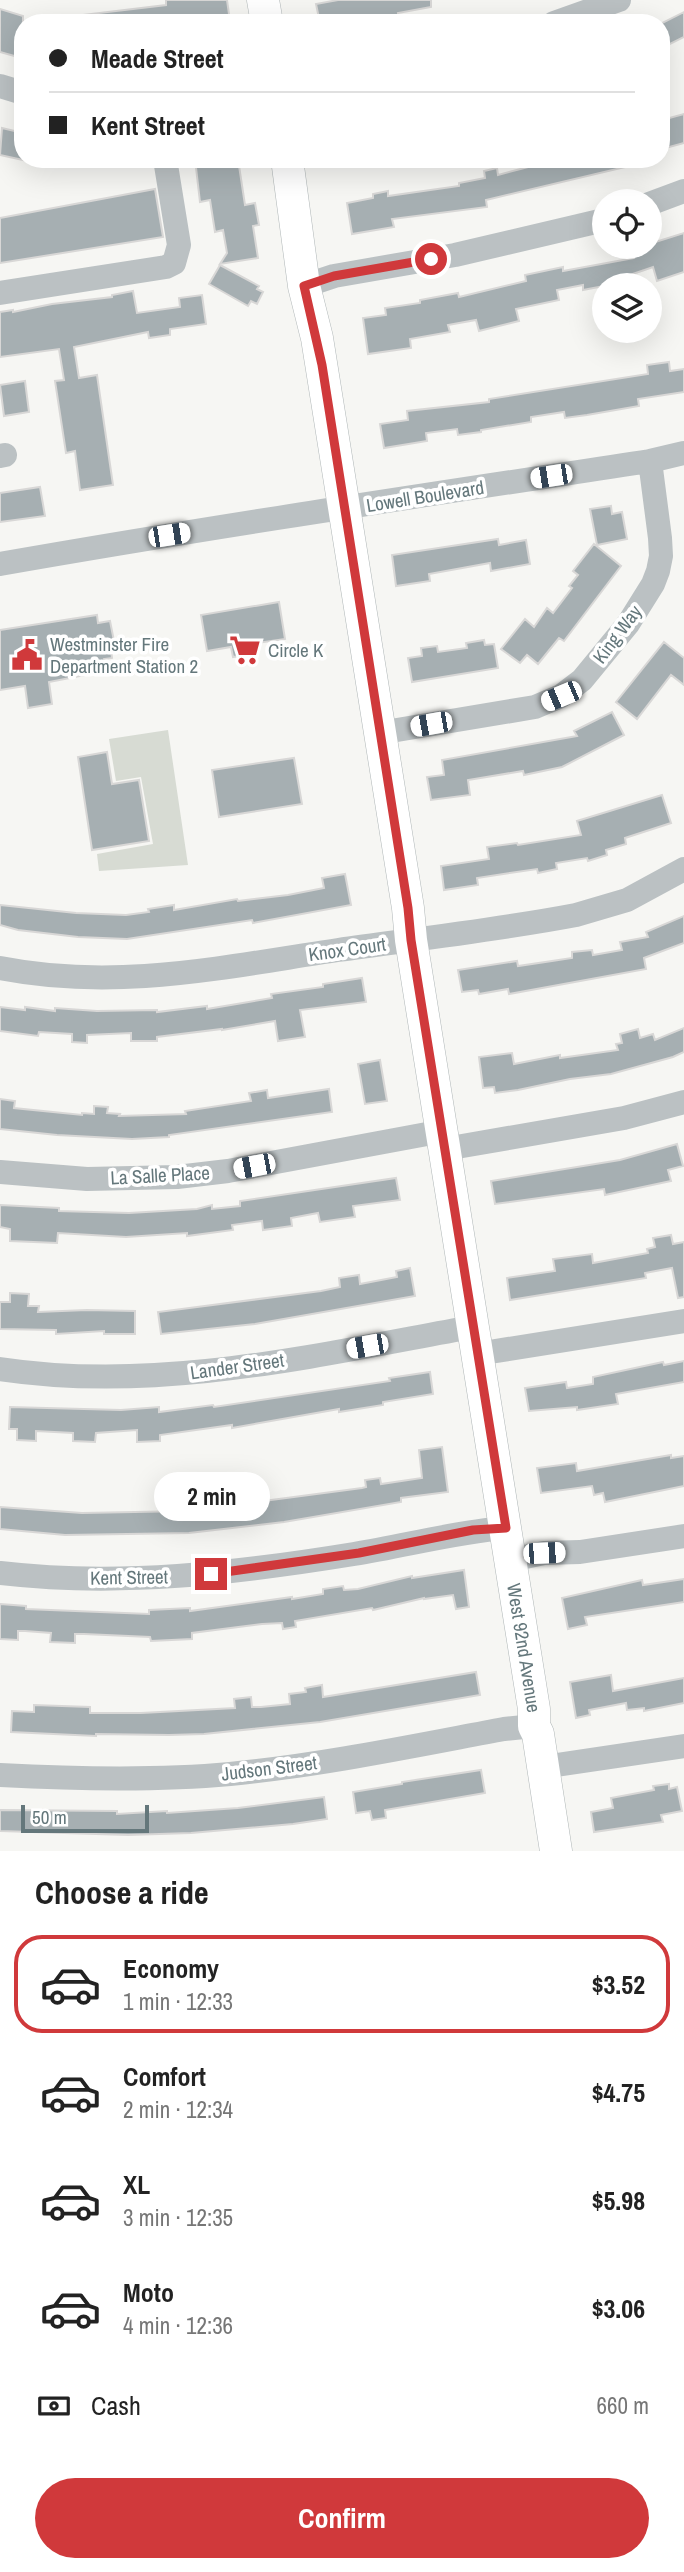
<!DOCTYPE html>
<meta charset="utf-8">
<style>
body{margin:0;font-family:"Archivo Narrow",sans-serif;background:#f6f6f6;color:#222;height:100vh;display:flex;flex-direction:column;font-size:26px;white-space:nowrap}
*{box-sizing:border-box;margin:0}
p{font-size:23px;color:#767676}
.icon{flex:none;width:38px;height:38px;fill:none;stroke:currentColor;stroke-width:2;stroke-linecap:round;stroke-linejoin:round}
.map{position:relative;height:1851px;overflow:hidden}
.sheet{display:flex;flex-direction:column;background:#fff;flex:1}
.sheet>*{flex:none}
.top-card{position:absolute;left:14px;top:14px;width:656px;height:154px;border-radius:28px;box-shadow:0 7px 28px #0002;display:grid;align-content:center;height:154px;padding:0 35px;background:#fff}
.tools{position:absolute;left:592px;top:189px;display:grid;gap:14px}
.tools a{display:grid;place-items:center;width:70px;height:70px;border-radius:50%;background:#fff;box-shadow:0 7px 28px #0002;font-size:35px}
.scale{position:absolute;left:21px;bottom:18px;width:128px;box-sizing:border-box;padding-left:7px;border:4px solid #64777b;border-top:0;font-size:19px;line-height:24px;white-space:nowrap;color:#64777b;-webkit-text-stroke:5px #fff;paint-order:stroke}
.end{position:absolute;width:32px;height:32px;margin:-16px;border:9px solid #d0393b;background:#fff;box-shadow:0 0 0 4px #fff}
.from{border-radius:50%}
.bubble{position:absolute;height:49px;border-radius:24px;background:#fff;box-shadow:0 7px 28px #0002;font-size:23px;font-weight:700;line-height:49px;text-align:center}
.car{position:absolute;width:21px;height:42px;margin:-21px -10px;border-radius:9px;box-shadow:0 0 5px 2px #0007;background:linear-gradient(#fff 24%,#345 0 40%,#fff 0 76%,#345 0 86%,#fff 0)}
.top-card b{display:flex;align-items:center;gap:24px;height:66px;font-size:26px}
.top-card b+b{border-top:2px solid #e0e0e0}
.top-card i{width:18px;height:18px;background:#222}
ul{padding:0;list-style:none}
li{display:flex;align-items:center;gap:21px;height:98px;margin:0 14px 10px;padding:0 21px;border:4px solid transparent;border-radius:28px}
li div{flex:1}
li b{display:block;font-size:26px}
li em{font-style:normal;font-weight:700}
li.selected{border-color:#d0393b}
li>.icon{width:63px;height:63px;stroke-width:1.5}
h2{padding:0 35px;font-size:32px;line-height:84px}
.pay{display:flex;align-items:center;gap:18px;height:77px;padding:0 35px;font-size:26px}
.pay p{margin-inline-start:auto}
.primary-button{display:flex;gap:14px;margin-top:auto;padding:14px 35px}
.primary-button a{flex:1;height:80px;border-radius:42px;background:#d0393b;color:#fff;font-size:28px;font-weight:700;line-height:80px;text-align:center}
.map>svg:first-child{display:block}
.green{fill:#d7dbd3}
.building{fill:#a6afb2;stroke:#d8d7d6;stroke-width:2}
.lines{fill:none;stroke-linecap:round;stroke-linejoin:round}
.major-casing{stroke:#afb6b7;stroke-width:33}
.minor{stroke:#bbc1c3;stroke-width:24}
.major{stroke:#fff;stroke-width:32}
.route{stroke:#d0393b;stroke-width:9}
.labels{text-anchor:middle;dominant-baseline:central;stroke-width:7;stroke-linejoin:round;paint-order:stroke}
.street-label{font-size:19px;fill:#64777b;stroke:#fff}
.poi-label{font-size:19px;fill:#64777b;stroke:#fff;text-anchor:start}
</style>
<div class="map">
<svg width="684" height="1851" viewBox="0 0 684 1851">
<rect width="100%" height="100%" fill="#f6f6f3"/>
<path class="green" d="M168,730L188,865L99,871L97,854L153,844L141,777L116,781L109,739Z"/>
<path class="building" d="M166,0H227L230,21L83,23L82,15L166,5Z
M338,0H431V7L398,13L399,20L384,23H320L316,4Z
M0,9L23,16V40L18,57L0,52Z
M684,12V37L662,48V23Z
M684,114V143L662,149V120Z
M2,128L23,133V160L0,155Z
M195,159H238L245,205L255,203L259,225L253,226L258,258L220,264L227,253L223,230L215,232L210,200L200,202Z
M545,159H638V164L486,200L487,207L392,219L394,227L352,234L347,203L373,198V194L388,191V196L459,186V183L485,178L484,171L497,168L498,175L528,167L527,164Z
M155,189L163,237L0,263V218Z
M684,233V272L657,281L653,267L624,277L625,282L583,290V285L557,290L559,300L516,309L519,321L479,331L476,320L448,325L450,332L410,339L411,348L368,354L363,318L386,315L385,308L420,303V300L458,293L459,297L526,281L525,275L563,267V271L634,258L631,250L649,247V244Z
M220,265L259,286L257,289L263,292L257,304L251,301L248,306L209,284Z
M133,291L137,313L180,307L179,298L202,295L206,324L170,329V335L149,338L148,332L74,347L79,378L97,375L113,485L80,490L75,451L66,453L55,381L64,380L59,349L0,357V312L13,310V312L52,304L112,297V295Z
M669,362L670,371L684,369V392L638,399L639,406L587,415L565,418L564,412L531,417V422L481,430V432L458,435L457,429L426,433L427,441L384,448L380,424L408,420L407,411L489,402V399L648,374L647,365Z
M25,381L29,412L4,416L0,385Z
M40,487L45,516L0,522V493Z
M611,506L612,514L622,512L627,539L597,545L590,509Z
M498,539L499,545L526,540L530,564L491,571L490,563L429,574L430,581L396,586L392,555Z
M594,544L621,566L564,641L559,638L538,664L527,655L520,663L501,649L525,619L534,627L547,608L553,613L572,588L569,586L578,575L573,571Z
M279,602L285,639L257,643L258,653L233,657L231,647L207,651L201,615Z
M97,615L98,623L110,621L114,641H110L112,658L104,659L106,671L49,682L52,704L28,708L25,686L0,690V630Z
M484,640L485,645L494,644L498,668L412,682L408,658L422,656L421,648L437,646L438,652L467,648L466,643Z
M664,642L684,658V685L671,675L637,719L616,702Z
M612,712L624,735L562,767L524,775L523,771L468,780L470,795L431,800L427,777L444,775L442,760L577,736L574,731Z
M107,752L112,784L139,780L149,841L92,850L78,757Z
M294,758L302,804L219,817L212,770Z
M662,795L671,823L625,838L626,844L606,850L607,855L588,861L587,858L556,863L557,869L538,873L537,869L477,878L478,885L444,890L441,866L489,859L487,847L517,843L518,845L581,835L577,821Z
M345,874L351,905L253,923L252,920L127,939L78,937L18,930L0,925V905L76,913L126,915L149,912L148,909L174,905V910L237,899L238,901L288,895L324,888L322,878Z
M684,916V943L644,958L646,969L509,994L508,989L479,994L478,990L462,992L458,970L517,961L518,966L552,961L572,958V952L592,950L593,955L622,950L620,942L648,937L646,932Z
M362,978L366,1002L300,1010L305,1037L278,1041L275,1021L222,1030V1029L157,1037V1041H131V1033L87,1035V1043L72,1042V1034L39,1032L38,1036L0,1031V1007L25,1010V1007L55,1011V1008L97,1011L157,1010V1012L207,1006V1009L272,998L271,994L323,987V984Z
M684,1028V1052L673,1057L611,1074L570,1079L518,1090L495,1093L494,1087L483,1088L479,1057L512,1053L514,1064L560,1055V1058L618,1050L616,1044L622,1043L620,1034L638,1029L640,1038L653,1034L655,1040Z
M380,1060L387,1101L365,1104L358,1064Z
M329,1089L332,1112L169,1135V1137L132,1139L57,1135L0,1129V1099L15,1101L14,1108L82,1115V1113L94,1114V1106L108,1107L107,1113L120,1114L119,1116L186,1114L185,1111L251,1101L249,1093L267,1090L268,1098Z
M677,1144L683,1166L668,1170L671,1181L605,1195L604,1189L495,1204L491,1181L620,1160Z
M396,1178L400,1200L353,1206L355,1217L320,1222L318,1213L291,1218L292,1226L263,1230L262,1221L232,1225L233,1230L187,1236V1233L126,1237L58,1233L57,1243L10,1241V1229L0,1227V1205L59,1208V1211L129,1213L197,1209L212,1205V1209L240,1206V1201Z
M671,1235L673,1244L684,1242V1297L678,1298L672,1268L645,1273L646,1278L510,1300L507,1278L555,1271L553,1259L592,1254L593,1263L648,1253L647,1249L655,1247L653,1238Z
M410,1268L415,1296L255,1324L161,1334L158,1312L321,1291L340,1287L339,1278L359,1275L360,1284L397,1277L396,1271Z
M10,1293L29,1294L28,1306H39L38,1312L87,1310L135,1311V1334H104V1331L56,1334V1330L0,1329V1302H10Z
M684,1361V1382L616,1394L618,1404L577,1410V1407L529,1411L525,1388L566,1382L567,1388L593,1384V1377L663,1362L664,1365Z
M430,1372L433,1394L383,1402V1405L339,1412V1409L232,1428V1425L160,1435V1441L137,1442V1430L96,1433L95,1442L73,1441V1433L36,1431V1441L17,1440V1429H9L10,1407L121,1410L159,1407V1412L213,1405L214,1407L390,1381L389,1378Z
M442,1447L448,1492L401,1498V1502L284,1522L189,1533L65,1535L0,1529V1507L82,1513L187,1511L362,1488L366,1487L365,1480L380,1478L381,1484L422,1478L419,1450Z
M671,1455V1458L684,1456V1486L605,1502L603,1493L594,1495L592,1486L541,1493L537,1468L576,1463L577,1471Z
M464,1570L469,1607L456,1609L453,1595L424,1599V1598L373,1610L372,1608L295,1621L296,1627L283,1629L282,1623L262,1624L192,1633V1639L151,1641L150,1637L84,1634H75V1643L50,1642L51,1633L25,1631H18V1640L0,1639V1604L26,1606V1609L149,1614V1610L190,1608V1611L292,1597V1599L323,1594V1589L343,1586L344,1590L358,1589L412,1576V1578Z
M684,1579V1602L585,1617L587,1625L568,1629L562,1598L642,1580L643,1585Z
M476,1672L480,1695L320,1722L204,1734L169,1735L96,1734V1736L11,1732L12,1711L34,1712V1705L90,1707V1713H141L235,1708L234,1699L251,1697L252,1707H261L290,1704L289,1694L306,1692L305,1688L322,1685L323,1697Z
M611,1675L613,1691L684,1678V1703L644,1711V1708L627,1710L626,1703L589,1710L590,1715L576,1718L570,1682Z
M481,1770L485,1793L385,1810L386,1818L372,1820L370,1811L356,1813L353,1792L402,1784V1782Z
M669,1784V1789L677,1787L682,1811L661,1815L663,1822L594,1832L591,1812L613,1808L611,1798L654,1790L653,1786Z
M324,1797L327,1819L293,1824L191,1833L128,1835L0,1831V1810L117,1811V1814L167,1811V1813L238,1808Z"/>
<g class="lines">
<defs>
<g id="major">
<path d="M263,0L267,23"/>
<path id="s1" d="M287,159L304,286L317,338L408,908L411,940L534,1709V1726L538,1734L556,1851"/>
</g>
</defs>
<use href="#major" class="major-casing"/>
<path class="minor" d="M554,23L619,0
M0,86L23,93
M649,204L684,191
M304,286L334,276L455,255L604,220
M0,293L166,267L174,263L179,245L165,159
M0,456L5,455
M0,564C216,526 433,494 650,461L684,453
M379,733L535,707L561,696L582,680L628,624L653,584L658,571L661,556L660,538L650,461
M0,968C117,991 223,967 338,950C417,939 497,930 576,915L627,900L684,869
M445,1149L624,1118L684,1102
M0,1172L87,1179L177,1177L228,1171L443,1131
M477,1354L684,1321
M0,1369C158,1393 317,1355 472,1327
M511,1560L544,1553L580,1552L684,1536
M0,1573C119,1587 237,1573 354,1554C405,1546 454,1532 506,1528
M543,1767L684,1746
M0,1775C76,1779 154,1781 230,1774C322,1765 413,1746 504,1729L534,1726"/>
<use href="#major" class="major"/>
</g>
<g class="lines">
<path class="route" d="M211,1574L359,1553L473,1530L506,1528L411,940L408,908L322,365L304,286L334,276L431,259"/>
</g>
<defs>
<symbol id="supermarket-bare" viewBox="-9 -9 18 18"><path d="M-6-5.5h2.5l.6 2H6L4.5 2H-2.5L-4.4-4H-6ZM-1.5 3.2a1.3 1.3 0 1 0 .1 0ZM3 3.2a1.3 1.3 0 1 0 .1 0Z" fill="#d0393b" stroke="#fff" stroke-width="2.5" paint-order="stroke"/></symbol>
<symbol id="civic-bare" viewBox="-9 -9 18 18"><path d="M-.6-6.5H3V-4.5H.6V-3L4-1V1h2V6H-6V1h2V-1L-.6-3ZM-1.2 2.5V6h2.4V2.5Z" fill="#d0393b" stroke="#fff" stroke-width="2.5" paint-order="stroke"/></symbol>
</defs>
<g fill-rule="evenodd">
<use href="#supermarket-bare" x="223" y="628" width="44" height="44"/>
<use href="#civic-bare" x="5" y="633" width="44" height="44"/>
</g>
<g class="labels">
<g class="street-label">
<text transform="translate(425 496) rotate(-9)">Lowell Boulevard</text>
<text transform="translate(617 634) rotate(-53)">King Way</text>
<text transform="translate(347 949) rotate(-8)">Knox Court</text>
<text transform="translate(160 1175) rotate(-3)">La Salle Place</text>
<text transform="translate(237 1366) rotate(-8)">Lander Street</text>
<text transform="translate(129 1577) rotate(-1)">Kent Street</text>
<text stroke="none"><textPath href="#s1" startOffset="1508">West 92nd Avenue</textPath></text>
<text transform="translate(269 1768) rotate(-7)">Judson Street</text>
</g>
<g class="poi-label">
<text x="50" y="644">Westminster Fire<tspan x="50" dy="22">Department Station 2</tspan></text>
<text x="268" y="650">Circle K</text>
</g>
</g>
</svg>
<div class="tools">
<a><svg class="icon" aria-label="locate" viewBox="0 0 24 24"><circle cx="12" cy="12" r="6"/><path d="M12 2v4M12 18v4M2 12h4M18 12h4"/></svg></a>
<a><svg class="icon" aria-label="layers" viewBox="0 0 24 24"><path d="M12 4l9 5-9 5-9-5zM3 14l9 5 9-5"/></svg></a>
</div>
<div class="scale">50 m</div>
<i class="end from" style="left:431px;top:259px"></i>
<i class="end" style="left:211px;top:1574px"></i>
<div class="bubble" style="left:154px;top:1472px;width:116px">2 min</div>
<i class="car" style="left:551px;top:476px;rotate:261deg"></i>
<i class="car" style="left:169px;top:535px;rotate:81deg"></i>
<i class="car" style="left:561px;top:696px;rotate:247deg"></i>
<i class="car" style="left:431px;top:724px;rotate:260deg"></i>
<i class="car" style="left:254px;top:1166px;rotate:259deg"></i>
<i class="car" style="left:367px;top:1346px;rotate:260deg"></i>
<i class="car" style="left:544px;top:1553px;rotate:88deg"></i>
<div class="top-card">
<b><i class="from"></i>Meade Street</b>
<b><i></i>Kent Street</b>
</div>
</div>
<section class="sheet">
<h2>Choose a ride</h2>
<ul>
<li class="selected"><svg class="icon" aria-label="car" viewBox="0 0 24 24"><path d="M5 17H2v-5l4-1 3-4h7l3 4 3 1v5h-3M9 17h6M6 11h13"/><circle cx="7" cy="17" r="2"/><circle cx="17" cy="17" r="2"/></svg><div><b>Economy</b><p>1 min · 12:33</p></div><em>$3.52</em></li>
<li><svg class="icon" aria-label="car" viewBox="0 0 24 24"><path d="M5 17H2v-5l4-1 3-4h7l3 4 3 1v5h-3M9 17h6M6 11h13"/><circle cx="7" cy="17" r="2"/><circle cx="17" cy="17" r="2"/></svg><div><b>Comfort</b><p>2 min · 12:34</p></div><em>$4.75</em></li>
<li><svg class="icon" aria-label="car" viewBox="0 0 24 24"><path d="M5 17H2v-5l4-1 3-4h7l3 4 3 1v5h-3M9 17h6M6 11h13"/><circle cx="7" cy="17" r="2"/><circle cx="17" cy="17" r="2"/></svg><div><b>XL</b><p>3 min · 12:35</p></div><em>$5.98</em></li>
<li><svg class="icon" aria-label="car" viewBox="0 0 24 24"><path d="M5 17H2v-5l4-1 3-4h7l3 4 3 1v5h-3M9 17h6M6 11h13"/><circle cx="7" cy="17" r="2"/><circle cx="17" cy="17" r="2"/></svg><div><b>Moto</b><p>4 min · 12:36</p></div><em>$3.06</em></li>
</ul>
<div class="pay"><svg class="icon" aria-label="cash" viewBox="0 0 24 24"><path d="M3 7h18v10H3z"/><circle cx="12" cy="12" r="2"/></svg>Cash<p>660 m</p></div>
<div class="primary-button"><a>Confirm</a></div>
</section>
